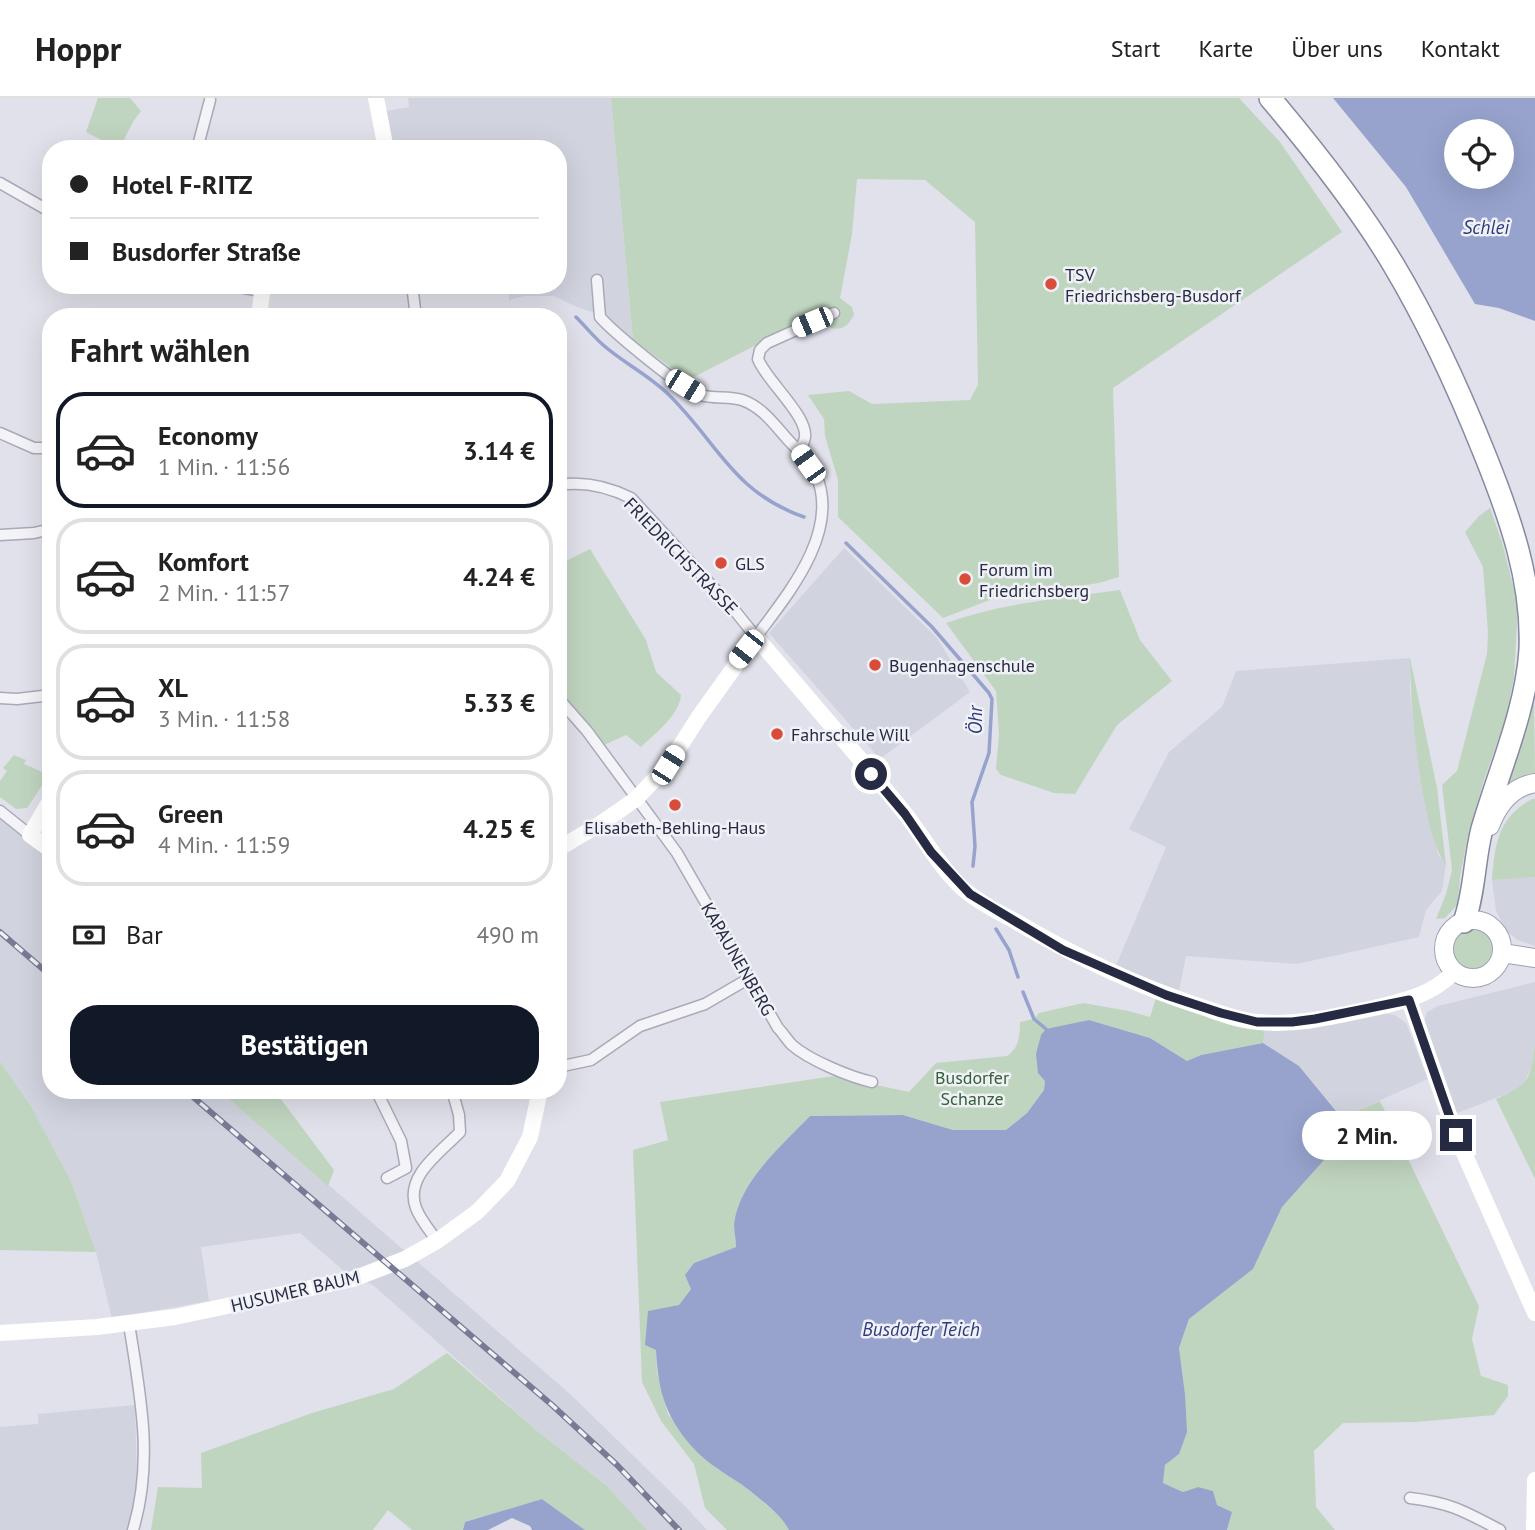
<!DOCTYPE html>
<html lang="de">
<meta charset="utf-8">
<style>
body{margin:0;font-family:"PT Sans",sans-serif;background:#f6f6f6;color:#222;height:100vh;display:flex;flex-direction:column;font-size:26px;white-space:nowrap}
*{box-sizing:border-box;margin:0}
p{font-size:23px;color:#767676}
.icon{flex:none;width:38px;height:38px;fill:none;stroke:currentColor;stroke-width:2;stroke-linecap:round;stroke-linejoin:round}
.map{position:relative;flex:1;overflow:hidden}
.panel{position:absolute;left:42px;top:210px;width:525px;height:791px;display:flex;flex-direction:column;background:#fff;border-radius:28px;box-shadow:0 7px 28px #0002}
.panel>*{flex:none}
.banner{position:absolute;left:42px;top:42px;width:525px;height:154px;border-radius:28px;box-shadow:0 7px 28px #0002;display:grid;align-content:center;height:154px;padding:0 28px;background:#fff}
.controls{position:absolute;left:1444px;top:21px;display:grid;gap:14px}
.controls a{display:grid;place-items:center;width:70px;height:70px;border-radius:50%;background:#fff;box-shadow:0 7px 28px #0002;font-size:35px}
.end{position:absolute;width:32px;height:32px;margin:-16px;border:9px solid #272a43;background:#fff;box-shadow:0 0 0 4px #fff}
.from{border-radius:50%}
.bubble{position:absolute;height:49px;border-radius:24px;background:#fff;box-shadow:0 7px 28px #0002;font-size:23px;font-weight:700;line-height:49px;text-align:center}
.car{position:absolute;width:21px;height:42px;margin:-21px -10px;border-radius:9px;box-shadow:0 0 5px 2px #0007;background:linear-gradient(#fff 24%,#345 0 40%,#fff 0 76%,#345 0 86%,#fff 0)}
.banner b{display:flex;align-items:center;gap:24px;height:66px;font-size:26px}
.banner b+b{border-top:2px solid #e0e0e0}
.banner i{width:18px;height:18px;background:#222}
ul{padding:0;list-style:none}
li{display:flex;align-items:center;gap:21px;height:116px;margin:0 14px 10px;padding:0 14px;border:4px solid #e0e0e0;border-radius:28px}
li div{flex:1}
li b{display:block;font-size:26px}
li em{font-style:normal;font-weight:700}
li.current{border-color:#111827}
li>.icon{width:63px;height:63px;stroke-width:1.5}
h2{padding:0 28px;font-size:32px;line-height:84px}
.pay{display:flex;align-items:center;gap:18px;height:77px;padding:0 28px;font-size:26px}
.pay p{margin-inline-start:auto}
.button{display:flex;gap:14px;margin-top:auto;padding:14px 28px}
.button a{flex:1;height:80px;border-radius:28px;background:#111827;color:#fff;font-size:28px;font-weight:700;line-height:80px;text-align:center}
header{display:flex;align-items:center;gap:42px;box-sizing:border-box;height:98px;padding:0 35px;background:#fff;border-bottom:2px solid #e0e0e0}
header strong{font-size:33px}
nav{display:flex;gap:38px;margin-inline-start:auto;font-size:24px}
.map>svg:first-child{display:block}
.built{fill:#d1d3df}
.green{fill:#c0d5c0}
.water{fill:#97a3cd;fill-rule:evenodd}
.lines{fill:none;stroke-linecap:round;stroke-linejoin:round}
.stream{stroke:#97a3cd;stroke-width:3.5}
.street-casing{stroke:#a8aab8;stroke-width:13}
.primary-casing{stroke:#9ea1b7;stroke-width:20}
.highway-casing{stroke:#8689a2;stroke-width:24}
.street{stroke:#f3f3f8;stroke-width:10}
.secondary{stroke:#fff;stroke-width:16}
.primary{stroke:#fff;stroke-width:18}
.highway{stroke:#fff;stroke-width:21}
.rail-casing{stroke:#787b95;stroke-width:6}
.rail{stroke:#eff1f7;stroke-width:3.5;stroke-dasharray:10;stroke-linecap:butt}
.route{stroke:#272a43;stroke-width:9}
.poi-dot{fill:#da4c3a;stroke:#eff1f7;stroke-width:2.5}
.labels{text-anchor:middle;dominant-baseline:central;stroke-width:5;stroke-linejoin:round;paint-order:stroke}
.poi-label{font-size:18px;fill:#272a43;stroke:#eff1f7;text-anchor:start}
.street-label{font-size:18px;fill:#272a43;stroke:#eff1f7}
.park-label{font-size:18px;fill:#336036;stroke:#eff1f7}
.water-label{font-size:19px;font-style:italic;fill:#2d3b7b;stroke:#eff1f7}
</style>
<header>
<strong>Hoppr</strong>
<nav><a>Start</a><a>Karte</a><a>Über uns</a><a>Kontakt</a></nav>
</header>
<div class="map">
<svg width="1535" height="1432" viewBox="0 0 1535 1432">
<rect width="100%" height="100%" fill="#e0e1ea"/>
<path class="built" d="M408,0H611L633,242L609,219L579,210L554,198H524L509,202V187H558V51H391L385,13L409,9Z
M844,450L937,540L970,594L880,661L769,535Z
M1410,560V593L1422,686L1438,756L1446,767L1442,793L1426,812L1419,839L1297,866L1186,858L1179,893L1115,870L1166,749L1129,731L1169,654L1222,609L1236,573Z
M0,720L51,759V992H219L570,1296L683,1406L707,1432H647L607,1388L541,1336L373,1187L345,1174L300,1135L201,1149L209,1203L124,1218L115,1233L96,1154L71,1083L32,1010L0,963Z
M1535,779V848L1517,842L1506,832L1496,813L1492,782Z
M1535,884V944L1532,969L1521,990L1455,1016L1424,924L1427,914L1438,908Z
M1383,915L1395,917L1406,925L1428,981L1342,1019L1299,968L1263,945L1265,932L1301,931Z
M135,1307L137,1385L130,1423L127,1432H0V1329L38,1326V1316Z"/>
<path class="green" d="M98,0H130L141,13L133,24L119,51L86,34Z
M611,0H1239L1280,44L1342,134L1113,290L1119,479L1099,485L995,500L943,520L838,419V382L825,338L824,321L808,297L849,293L872,306L970,302L978,287L975,124L925,82L857,81L852,136L840,200L852,209L854,217C841,241 833,225 814,230C800,233 785,243 772,250L762,244L688,282L633,242Z
M1490,410L1502,444L1518,507L1514,580L1506,619L1483,685L1467,742L1460,779L1458,806L1445,820L1436,821L1446,796L1452,772L1442,687L1457,673L1487,556L1488,534L1483,469L1465,434L1479,418Z
M590,451L646,542L656,574L681,597C679,618 655,635 641,649L626,637L602,648L558,596V580L565,574L558,565V467Z
M1120,492L1140,542L1172,583L1117,627L1075,696L1054,695L1001,677L996,671L999,636L996,593L946,525C1002,505 1061,500 1120,492Z
M1410,560L1437,690L1446,767C1421,735 1410,604 1410,560Z
M1534,594L1535,679L1499,696Z
M14,657L26,662L24,666L49,677L27,710L16,711L0,699V683L7,673L3,670Z
M1532,701H1535V779L1492,782C1495,745 1498,720 1532,701Z
M1451 852a22 22 0 1 1 44 0a22 22 0 1 1-44 0Z
M1156,900L1265,932L1263,945L1201,957L1187,963L1150,940L1089,922L1072,926L1045,983L1044,992L1027,1015L1006,1032H953L903,1017L810,1018C782,1047 739,1084 734,1126C734,1133 736,1141 736,1149L694,1165L691,1191L679,1207L656,1252L657,1275L668,1316L699,1356L745,1389L783,1421L789,1432H727L705,1410L694,1366L661,1323L642,1284L633,1052L668,1042L660,1004L834,978L909,994L936,965L1007,958C1019,950 1020,938 1020,924L1034,921L1039,915L1083,905L1129,913L1150,919Z
M1535,944V1081L1496,1001C1530,986 1531,981 1535,944Z
M0,963L32,1010L71,1083L96,1154L0,1152Z
M219,992H274L334,1072L328,1088Z
M1380,1003L1479,1208L1472,1241L1481,1278L1508,1287V1298L1494,1317L1416,1324L1343,1325L1314,1353L1316,1409L1335,1432H1227L1232,1414L1217,1407L1198,1389L1183,1394L1163,1385L1165,1367L1179,1356L1185,1296L1179,1250L1189,1221L1253,1171L1282,1109L1342,1042L1355,1037L1342,1019Z
M447,1255L541,1336L607,1388L647,1432H585L542,1401L465,1424L463,1432H412L388,1412L373,1432H151L158,1389L202,1390L201,1355L312,1315L394,1291Z"/>
<path class="water" d="M1333,0H1535V223L1499,210L1475,206L1406,89ZM1502,33V79H1456V33Z
M1089,922L1150,940L1187,963L1201,957L1263,945L1299,968L1341,1019L1354,1020L1355,1037L1342,1042L1282,1109L1253,1171L1189,1221L1179,1250L1185,1296L1187,1334L1179,1356L1165,1367L1163,1385L1183,1394L1198,1389L1213,1393L1217,1407L1232,1414L1227,1432H789C781,1417 768,1408 755,1397C738,1382 714,1371 698,1355C667,1323 658,1296 656,1252L645,1247L648,1213L679,1207L691,1191L685,1177L694,1165L736,1149C736,1141 734,1134 734,1126C739,1084 782,1047 810,1018L903,1017L953,1032H1006L1027,1015L1044,992L1045,983L1038,975L1036,956L1041,937L1046,931Z
M542,1401L585,1432H532L530,1428L512,1420L488,1432H463L465,1424Z"/>
<g class="lines">
<path class="stream" d="M576,219C585,228 593,238 602,246C622,264 647,276 667,295C717,343 732,394 804,419
M846,445L932,529L989,595L992,601L989,655L972,704L975,748L973,768
M996,831L1009,852L1018,879
M1023,894L1034,921L1046,931"/>
<defs>
<path id="street" d="M194,51L199,44L210,2
M0,85L51,114
M228,187L261,193
M412,187L416,219
M0,335L34,350H51
M798,353C800,350 803,347 804,343C813,322 766,283 758,261L760,252L767,245L834,215
M558,387C583,383 609,389 631,400L735,513L756,539C787,497 841,434 816,377C810,365 799,353 790,344C776,329 763,309 742,302C729,298 714,301 700,297C683,292 614,235 600,219L597,182
M0,437L34,435L51,431
M0,600L17,601L51,597
M558,600L587,633L677,755L778,930C783,935 787,942 792,947C809,962 850,979 872,984
M0,713L30,737
M558,969L591,962L640,928L705,906L748,881
M376,992L401,1043L406,1070L387,1080
M437,1143C430,1133 420,1121 416,1110C404,1078 441,1054 460,1034L459,1017L452,992
M129,1226C140,1296 154,1362 133,1432
M1410,1400C1451,1405 1464,1413 1500,1432"/>
<path id="primary" d="M1490,728C1498,707 1511,689 1535,685
M1444 851a29 29 0 1 1 58 0a29 29 0 1 1-58 0Z
M1502,855L1535,860"/>
<path id="highway" d="M1270,0C1313,51 1359,109 1393,166C1429,226 1459,292 1485,357C1510,419 1533,484 1530,552C1526,613 1499,672 1482,731C1474,761 1475,794 1464,824"/>
</defs>
<use href="#street" class="street-casing"/>
<use href="#primary" class="primary-casing"/>
<use href="#highway" class="highway-casing"/>
<use href="#street" class="street"/>
<path class="secondary" d="M376,0L386,51
M259,219L263,187
M51,701L30,737L51,752
M558,751L600,726L636,701L668,667L698,620L756,539C805,597 855,654 903,713C923,738 938,767 961,789C977,803 996,813 1015,823C1074,858 1137,888 1202,909C1220,915 1240,923 1259,924C1297,928 1336,918 1374,910C1404,903 1432,897 1454,874
M1409,902L1456,1037L1535,1215
M0,1235L97,1229L175,1219L353,1181L405,1161L437,1143L477,1114L507,1083L530,1039L540,992
M1534,1432L1535,1382"/>
<use href="#primary" class="primary"/>
<use href="#highway" class="highway"/>
<defs>
<path id="rail" d="M0,834L51,878
M185,992L552,1307L617,1367L679,1432"/>
</defs>
<use href="#rail" class="rail-casing"/>
<use href="#rail" class="rail"/>
</g>
<g class="lines">
<path class="route" d="M871,676L905,716L931,754L970,796L1063,852L1166,897L1221,915L1257,924H1292L1315,921L1409,902L1456,1037"/>
</g>
<g class="poi-dot">
<circle cx="1051" cy="186" r="7"/>
<circle cx="721" cy="465" r="7"/>
<circle cx="965" cy="481" r="7"/>
<circle cx="875" cy="567" r="7"/>
<circle cx="777" cy="636" r="7"/>
<circle cx="675" cy="707" r="7"/>
</g>
<g class="labels">
<g class="poi-label">
<text x="1065" y="176">TSV<tspan x="1065" dy="21">Friedrichsberg-Busdorf</tspan></text>
<text x="735" y="465">GLS</text>
<text x="979" y="471">Forum im<tspan x="979" dy="21">Friedrichsberg</tspan></text>
<text x="889" y="567">Bugenhagenschule</text>
<text x="791" y="636">Fahrschule Will</text>
<text x="675" y="729" text-anchor="middle">Elisabeth-Behling-Haus</text>
</g>
<g class="street-label">
<text transform="translate(681 458) rotate(46)">FRIEDRICHSTRASSE</text>
<text transform="translate(738 861) rotate(60)">KAPAUNENBERG</text>
<text transform="translate(295 1193) rotate(-13)">HUSUMER BAUM</text>
</g>
<g class="park-label">
<text x="972" y="979">Busdorfer<tspan x="972" dy="21">Schanze</tspan></text>
</g>
<g class="water-label">
<text x="1486" y="129">Schlei</text>
<text transform="translate(975 622) rotate(-90)">Öhr</text>
<text x="921" y="1231">Busdorfer Teich</text>
</g>
</g>
</svg>
<div class="controls">
<a><svg class="icon" aria-label="locate" viewBox="0 0 24 24"><circle cx="12" cy="12" r="6"/><path d="M12 2v4M12 18v4M2 12h4M18 12h4"/></svg></a>
</div>
<i class="end from" style="left:871px;top:676px"></i>
<i class="end" style="left:1456px;top:1037px"></i>
<div class="bubble" style="left:1302px;top:1013px;width:130px">2 Min.</div>
<i class="car" style="left:812px;top:224px;rotate:247deg"></i>
<i class="car" style="left:685px;top:288px;rotate:122deg"></i>
<i class="car" style="left:808px;top:366px;rotate:324deg"></i>
<i class="car" style="left:746px;top:551px;rotate:218deg"></i>
<i class="car" style="left:668px;top:667px;rotate:32deg"></i>
<div class="banner">
<b><i class="from"></i>Hotel F-RITZ</b>
<b><i></i>Busdorfer Straße</b>
</div>
<section class="panel">
<h2>Fahrt wählen</h2>
<ul>
<li class="current"><svg class="icon" aria-label="car" viewBox="0 0 24 24"><path d="M5 17H2v-5l4-1 3-4h7l3 4 3 1v5h-3M9 17h6M6 11h13"/><circle cx="7" cy="17" r="2"/><circle cx="17" cy="17" r="2"/></svg><div><b>Economy</b><p>1 Min. · 11:56</p></div><em>3.14 €</em></li>
<li><svg class="icon" aria-label="car" viewBox="0 0 24 24"><path d="M5 17H2v-5l4-1 3-4h7l3 4 3 1v5h-3M9 17h6M6 11h13"/><circle cx="7" cy="17" r="2"/><circle cx="17" cy="17" r="2"/></svg><div><b>Komfort</b><p>2 Min. · 11:57</p></div><em>4.24 €</em></li>
<li><svg class="icon" aria-label="car" viewBox="0 0 24 24"><path d="M5 17H2v-5l4-1 3-4h7l3 4 3 1v5h-3M9 17h6M6 11h13"/><circle cx="7" cy="17" r="2"/><circle cx="17" cy="17" r="2"/></svg><div><b>XL</b><p>3 Min. · 11:58</p></div><em>5.33 €</em></li>
<li><svg class="icon" aria-label="car" viewBox="0 0 24 24"><path d="M5 17H2v-5l4-1 3-4h7l3 4 3 1v5h-3M9 17h6M6 11h13"/><circle cx="7" cy="17" r="2"/><circle cx="17" cy="17" r="2"/></svg><div><b>Green</b><p>4 Min. · 11:59</p></div><em>4.25 €</em></li>
</ul>
<div class="pay"><svg class="icon" aria-label="cash" viewBox="0 0 24 24"><path d="M3 7h18v10H3z"/><circle cx="12" cy="12" r="2"/></svg>Bar<p>490 m</p></div>
<div class="button"><a>Bestätigen</a></div>
</section>
</div>
